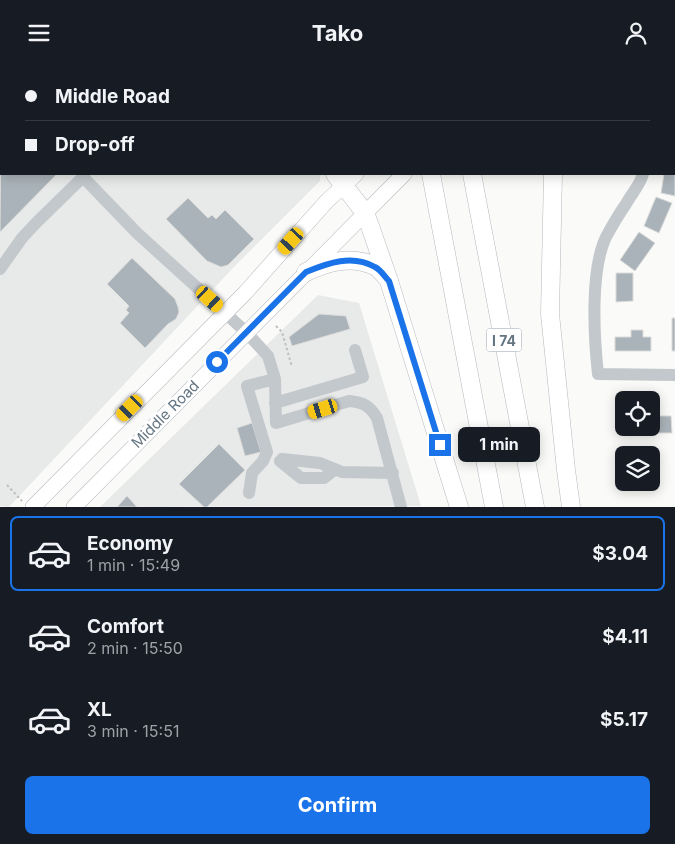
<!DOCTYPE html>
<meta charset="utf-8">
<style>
body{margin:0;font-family:Inter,sans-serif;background:#20242c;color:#f1f3f6;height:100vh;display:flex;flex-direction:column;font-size:19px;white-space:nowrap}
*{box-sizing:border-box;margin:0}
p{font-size:16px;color:#9ea1a6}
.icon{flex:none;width:28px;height:28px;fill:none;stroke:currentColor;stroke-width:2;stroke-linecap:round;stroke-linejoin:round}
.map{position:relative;height:442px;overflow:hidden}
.panel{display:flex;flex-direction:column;background:#171b24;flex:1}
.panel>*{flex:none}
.guide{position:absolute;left:0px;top:0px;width:675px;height:110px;box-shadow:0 2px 12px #0003;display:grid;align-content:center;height:110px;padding:0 25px;background:#171b24}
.buttons{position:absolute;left:615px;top:326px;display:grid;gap:10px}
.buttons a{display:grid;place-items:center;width:45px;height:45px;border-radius:8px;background:#171b24;box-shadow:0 2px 12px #0003;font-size:25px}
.end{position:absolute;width:22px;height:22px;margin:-11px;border:6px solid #1a73e8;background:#fff;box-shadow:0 0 0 2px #fff}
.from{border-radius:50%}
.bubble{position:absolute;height:35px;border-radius:8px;background:#171b24;box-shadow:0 2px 12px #0003;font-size:16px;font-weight:700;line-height:35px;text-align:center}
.car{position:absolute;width:15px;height:30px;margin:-15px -8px;border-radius:6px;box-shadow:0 0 4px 1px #0007;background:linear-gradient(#f5c518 24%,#345 0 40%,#f5c518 0 76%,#345 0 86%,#f5c518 0)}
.guide b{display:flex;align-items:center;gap:18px;height:48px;font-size:19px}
.guide b+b{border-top:1px solid #363941}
.guide i{width:12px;height:12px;background:#f1f3f6}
ul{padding:9px 0 0;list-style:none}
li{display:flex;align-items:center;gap:15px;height:75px;margin:0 10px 8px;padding:0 15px;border:2px solid transparent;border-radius:8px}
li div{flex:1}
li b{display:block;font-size:19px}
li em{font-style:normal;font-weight:700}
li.selected{border-color:#1a73e8}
li>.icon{width:45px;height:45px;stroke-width:1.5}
.button{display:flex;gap:10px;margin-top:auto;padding:10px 25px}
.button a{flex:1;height:58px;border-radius:8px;background:#1a73e8;color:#fff;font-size:20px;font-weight:700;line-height:58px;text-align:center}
header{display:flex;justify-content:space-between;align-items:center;height:65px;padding:0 25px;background:#171b24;font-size:22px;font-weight:700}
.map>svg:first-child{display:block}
.built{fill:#e8e9e9}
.building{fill:#aab3b9;stroke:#dcdcda}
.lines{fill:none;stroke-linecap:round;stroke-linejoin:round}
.major-casing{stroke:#b5babe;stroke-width:16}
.highway-casing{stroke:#b4b9bd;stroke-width:19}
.path{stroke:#bbbfc2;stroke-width:2;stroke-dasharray:2.5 2.5;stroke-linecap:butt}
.minor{stroke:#c3c8cc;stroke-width:12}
.major{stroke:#fff;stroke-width:15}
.highway{stroke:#fff;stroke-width:18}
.route{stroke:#1a73e8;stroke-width:6}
.labels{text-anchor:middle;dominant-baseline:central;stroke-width:5;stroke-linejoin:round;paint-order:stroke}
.shield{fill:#fff;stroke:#939fa8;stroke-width:1}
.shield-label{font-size:14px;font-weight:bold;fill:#657683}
.street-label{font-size:15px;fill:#657683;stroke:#fff}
</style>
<header><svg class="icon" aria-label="menu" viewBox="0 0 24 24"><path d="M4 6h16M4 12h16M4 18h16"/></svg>Tako<svg class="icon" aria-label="person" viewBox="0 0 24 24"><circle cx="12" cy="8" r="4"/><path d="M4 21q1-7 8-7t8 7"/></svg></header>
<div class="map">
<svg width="675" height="442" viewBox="0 0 675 442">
<rect width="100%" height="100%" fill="#fafaf8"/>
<path class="built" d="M0,0H320L1,1V109H320V116L233,203L9,442L0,441Z
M318,230L359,238L421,441L100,442Z"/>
<path class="building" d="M674,10H675V42H674Z
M1,39V109H57L0,167Z
M674,58H675V84H674Z
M674,95H675V131L661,128L664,109H674Z
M656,132L672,138L659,168L644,161Z
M188,133L208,153L212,150L216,154L225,145L254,174L228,200L221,202L207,196L166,154Z
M639,167L655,178L635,206L620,195Z
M132,193L175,234L178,242L179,247L176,254L168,259L145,283L120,258L129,248L126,245L129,241L107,219Z
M616,208H633V236L616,237Z
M319,249L346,251L350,264L292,281L289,272Z
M672,253H675V286H672Z
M631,265H643V272H651V286H615V272H631Z
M651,339H657V351H671L672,368H645V362H651Z
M252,358L261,387L245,391L237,363Z
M219,379L245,405L207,442H204L179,419Z
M127,431L137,442H117Z"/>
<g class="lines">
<defs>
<path id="major" d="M465,1L466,0
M511,1L513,0
M33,442L245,228L326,137L356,109
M74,442L404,109"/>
<path id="highway" d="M332,0V1
M411,0V1
M453,0V1
M556,1V0
M335,109L365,148L370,161L389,216L459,442
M431,109L494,442
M472,109L535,442
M553,109L550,249L566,405L571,442
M306,207C328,197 351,190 375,201C380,204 385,211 389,215"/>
</defs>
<use href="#major" class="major-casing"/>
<use href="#highway" class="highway-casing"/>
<path class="path" d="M276,261L282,267L292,302
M7,420L22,436"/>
<path class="minor" d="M648,1L649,0
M643,109C640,120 632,128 626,139C619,149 612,161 606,172C590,205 594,273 598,309L675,310
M0,204L22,173L36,158L83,112L137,168L246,267L268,291L275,314
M275,338L363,312L355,285
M282,394L320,398L342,407L393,408
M280,396L301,413H324L335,404
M249,428L252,408L263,396L267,387L247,321L275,314L276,358L349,336C363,337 370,341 377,353L401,442"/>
<use href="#major" class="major"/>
<use href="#highway" class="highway"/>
</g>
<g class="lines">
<path class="route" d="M217,297L306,207C328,198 352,189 375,202C381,205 385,212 389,216L440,380"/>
</g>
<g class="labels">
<rect class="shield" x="486.5" y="263.5" width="35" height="23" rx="4"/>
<g class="shield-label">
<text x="504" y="275">I 74</text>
</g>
<g class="street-label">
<text transform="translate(165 349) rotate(-45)">Middle Road</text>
</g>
</g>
</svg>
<div class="buttons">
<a><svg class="icon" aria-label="locate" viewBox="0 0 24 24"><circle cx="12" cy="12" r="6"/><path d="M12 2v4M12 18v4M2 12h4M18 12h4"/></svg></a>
<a><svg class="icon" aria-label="layers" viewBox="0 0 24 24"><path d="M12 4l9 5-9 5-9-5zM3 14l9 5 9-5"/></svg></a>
</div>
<i class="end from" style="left:217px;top:297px"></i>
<i class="end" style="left:440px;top:380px"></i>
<div class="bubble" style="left:458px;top:362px;width:82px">1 min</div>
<i class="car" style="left:291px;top:176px;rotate:222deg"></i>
<i class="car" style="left:210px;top:234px;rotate:132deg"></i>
<i class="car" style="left:130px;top:343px;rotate:225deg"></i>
<i class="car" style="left:323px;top:344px;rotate:253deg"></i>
<div class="guide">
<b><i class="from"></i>Middle Road</b>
<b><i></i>Drop-off</b>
</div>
</div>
<section class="panel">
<ul>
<li class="selected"><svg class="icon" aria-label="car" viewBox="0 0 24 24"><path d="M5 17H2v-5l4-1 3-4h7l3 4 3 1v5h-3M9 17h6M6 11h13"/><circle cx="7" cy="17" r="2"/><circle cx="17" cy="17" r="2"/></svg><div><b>Economy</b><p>1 min · 15:49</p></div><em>$3.04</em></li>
<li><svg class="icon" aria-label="car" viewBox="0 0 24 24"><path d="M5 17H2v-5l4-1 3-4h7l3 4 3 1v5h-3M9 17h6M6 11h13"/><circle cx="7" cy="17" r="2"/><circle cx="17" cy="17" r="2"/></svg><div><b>Comfort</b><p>2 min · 15:50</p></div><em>$4.11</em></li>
<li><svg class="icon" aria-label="car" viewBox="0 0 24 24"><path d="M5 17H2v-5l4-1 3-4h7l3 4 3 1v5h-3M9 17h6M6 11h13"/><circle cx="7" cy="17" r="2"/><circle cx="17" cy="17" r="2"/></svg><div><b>XL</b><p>3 min · 15:51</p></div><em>$5.17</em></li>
</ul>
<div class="button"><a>Confirm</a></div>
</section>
